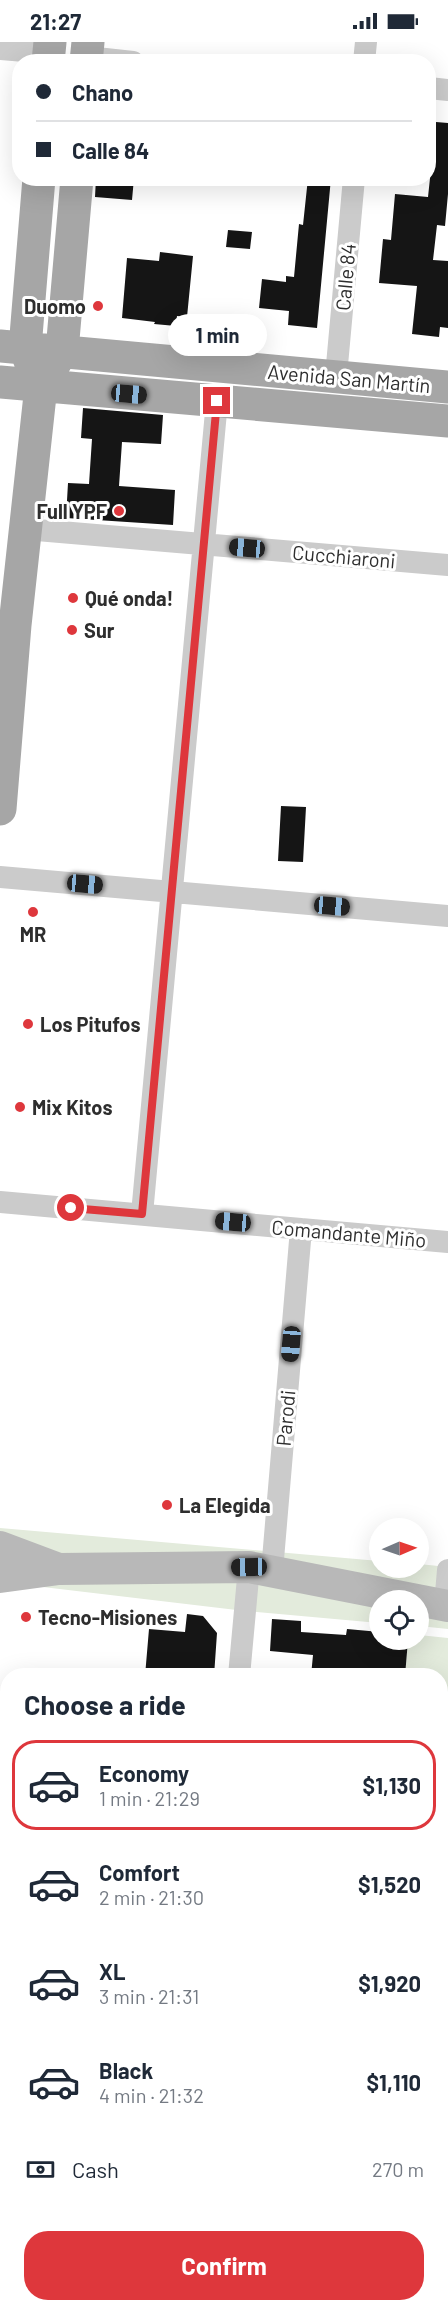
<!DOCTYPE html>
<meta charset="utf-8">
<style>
body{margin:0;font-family:Barlow,sans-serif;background:#f6f6f7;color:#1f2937;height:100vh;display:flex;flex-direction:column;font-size:22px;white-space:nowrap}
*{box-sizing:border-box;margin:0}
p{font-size:20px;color:#747a83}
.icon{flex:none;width:33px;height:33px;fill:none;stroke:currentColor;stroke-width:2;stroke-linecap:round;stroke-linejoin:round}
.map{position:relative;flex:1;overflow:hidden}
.details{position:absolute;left:0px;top:1626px;width:448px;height:644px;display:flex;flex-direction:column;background:#fff;border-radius:24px 24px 0 0;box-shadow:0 6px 24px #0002}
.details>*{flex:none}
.hud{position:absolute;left:12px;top:12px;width:424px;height:132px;border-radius:24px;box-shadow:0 6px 24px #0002;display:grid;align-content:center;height:132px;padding:0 24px;background:#fff}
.needle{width:39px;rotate:88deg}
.tools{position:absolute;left:369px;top:1476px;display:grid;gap:12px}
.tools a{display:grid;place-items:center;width:60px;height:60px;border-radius:50%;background:#fff;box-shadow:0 6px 24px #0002;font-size:30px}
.end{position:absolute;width:27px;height:27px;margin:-14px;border:8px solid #de373c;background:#fff;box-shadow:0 0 0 3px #fff}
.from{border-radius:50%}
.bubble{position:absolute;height:42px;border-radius:21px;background:#fff;box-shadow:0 6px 24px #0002;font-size:20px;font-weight:700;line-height:42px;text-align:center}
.car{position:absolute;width:18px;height:36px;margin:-18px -9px;border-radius:8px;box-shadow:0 0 4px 2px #0007;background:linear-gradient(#222 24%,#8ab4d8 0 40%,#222 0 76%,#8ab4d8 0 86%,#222 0)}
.hud b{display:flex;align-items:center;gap:21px;height:57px;font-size:22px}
.hud b+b{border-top:2px solid #e0e1e3}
.hud i{width:15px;height:15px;background:#1f2937}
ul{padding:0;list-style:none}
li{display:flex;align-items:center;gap:18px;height:90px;margin:0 12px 9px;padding:0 12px;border:3px solid transparent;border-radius:24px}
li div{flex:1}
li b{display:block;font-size:22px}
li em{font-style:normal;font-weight:700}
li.current{border-color:#de373c}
li>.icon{width:54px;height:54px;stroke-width:1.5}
h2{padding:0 24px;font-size:27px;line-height:72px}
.pay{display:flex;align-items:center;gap:15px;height:66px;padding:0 24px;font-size:22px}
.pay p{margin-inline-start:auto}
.button{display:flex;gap:12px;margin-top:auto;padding:12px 24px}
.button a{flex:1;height:69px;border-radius:24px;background:#de373c;color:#fff;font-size:24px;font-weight:700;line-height:69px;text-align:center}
.status{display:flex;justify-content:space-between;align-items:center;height:42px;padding:0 30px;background:#fff;direction:ltr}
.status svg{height:16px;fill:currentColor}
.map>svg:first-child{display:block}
.green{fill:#e3ebdc}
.building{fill:#151515}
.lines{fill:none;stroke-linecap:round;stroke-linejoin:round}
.minor{stroke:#cbcbcb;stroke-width:22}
.secondary{stroke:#b8b8b8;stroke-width:32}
.primary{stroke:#a6a6a6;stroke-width:33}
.route{stroke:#de373c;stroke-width:8}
.poi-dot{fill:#de373c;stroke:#fff;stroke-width:2}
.labels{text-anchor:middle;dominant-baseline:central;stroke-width:6;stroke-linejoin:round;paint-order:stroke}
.street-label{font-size:20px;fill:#2e2e2e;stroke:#fff}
.poi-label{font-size:20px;font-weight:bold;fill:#2e2e2e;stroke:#fff;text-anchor:start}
</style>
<div class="status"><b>21:27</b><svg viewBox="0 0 49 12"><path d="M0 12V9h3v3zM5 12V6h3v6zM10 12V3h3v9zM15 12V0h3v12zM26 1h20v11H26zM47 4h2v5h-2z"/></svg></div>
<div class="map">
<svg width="448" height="2269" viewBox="0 0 448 2269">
<rect width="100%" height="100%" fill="#fff"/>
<path class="green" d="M0,1486L379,1519L380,1526H418L419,1522L448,1525V1587L419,1584L418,1558H380L379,1581L245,1569L26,1543H0Z
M419,1593L448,1596V1787L441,1786V1634H405L408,1598H418Z"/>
<path class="building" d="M436,80L448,81V152L445,184L437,183L433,218L448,219V286L440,285L439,295L412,292L417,244L379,241L383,197L391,198L395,152L428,155Z
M96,136H134L132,158L95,155Z
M308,136H331L317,286L288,283L289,269L259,266L262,237L286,240V234L294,235L299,182L303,183Z
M228,188L252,190L250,207L226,205Z
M160,210L193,214L187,275L177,274L176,284L154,282L155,280L122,276L127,216L159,219Z
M83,366L163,373L161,402L122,400L119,444L175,448L173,483L66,476L68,441L89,442L92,397L81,396Z
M281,764L306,765L303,820L278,819Z
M187,1572L203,1574L217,1591L214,1634H145L149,1587L185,1590Z
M272,1577L301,1579V1590L346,1593L347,1587L380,1590V1598H408L405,1634H311L313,1613L270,1609Z"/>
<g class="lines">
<path class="minor" d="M0,7L49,11
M87,15L133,20
M364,20L366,0
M429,46L448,48
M336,334L354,136
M25,487L448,523
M0,835L448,874
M0,1160L448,1200
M142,1172L217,359
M272,1529L301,1187
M445,1563L448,1528
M239,1634L249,1525
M441,1829H448
M0,2111L8,2112
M183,2269V2262"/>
<path class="secondary" d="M0,1505L56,1526
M0,1535L59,1527L249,1525L448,1564"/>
<path class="primary" d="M48,20L50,0
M86,20L88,0
M0,304L448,345
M33,326L25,306L39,136
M0,340L448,379
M0,767L15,583L41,344L62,309L77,136"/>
</g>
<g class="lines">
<path class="route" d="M71,1166L142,1172L217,359"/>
</g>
<g class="poi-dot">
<circle cx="98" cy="264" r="6"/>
<circle cx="119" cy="469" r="6"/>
<circle cx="73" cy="556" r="6"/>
<circle cx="72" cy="588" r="6"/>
<circle cx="33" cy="870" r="6"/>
<circle cx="28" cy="982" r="6"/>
<circle cx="20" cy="1065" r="6"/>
<circle cx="167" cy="1463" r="6"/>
<circle cx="26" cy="1575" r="6"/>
</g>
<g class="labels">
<g class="street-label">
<text transform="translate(345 235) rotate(-85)">Calle 84</text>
<text transform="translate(349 336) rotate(5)">Avenida San Martín</text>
<text transform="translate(344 514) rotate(5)">Cucchiaroni</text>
<text transform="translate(349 1191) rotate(5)">Comandante Miño</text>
<text transform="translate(285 1376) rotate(-85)">Parodi</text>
</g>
<g class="poi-label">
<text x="86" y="264" text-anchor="end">Duomo</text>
<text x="107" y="469" text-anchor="end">Full YPF</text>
<text x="85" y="556">Qué onda!</text>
<text x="84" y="588">Sur</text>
<text x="33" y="892" text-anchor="middle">MR</text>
<text x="40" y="982">Los Pitufos</text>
<text x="32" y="1065">Mix Kitos</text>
<text x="179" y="1463">La Elegida</text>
<text x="38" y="1575">Tecno-Misiones</text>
</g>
</g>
</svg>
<div class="tools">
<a><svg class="needle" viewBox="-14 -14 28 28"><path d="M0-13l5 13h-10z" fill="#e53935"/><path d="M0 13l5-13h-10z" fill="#747a83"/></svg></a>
<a><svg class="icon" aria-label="locate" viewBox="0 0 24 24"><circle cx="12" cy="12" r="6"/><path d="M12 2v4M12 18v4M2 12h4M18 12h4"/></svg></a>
</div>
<i class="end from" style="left:71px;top:1166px"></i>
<i class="end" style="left:217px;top:359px"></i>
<div class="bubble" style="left:168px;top:272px;width:99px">1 min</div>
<i class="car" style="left:129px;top:352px;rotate:95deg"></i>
<i class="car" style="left:247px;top:506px;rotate:275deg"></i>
<i class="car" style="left:85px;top:842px;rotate:95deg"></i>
<i class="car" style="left:332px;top:864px;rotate:95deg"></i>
<i class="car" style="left:233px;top:1180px;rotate:275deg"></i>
<i class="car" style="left:291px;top:1302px;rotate:185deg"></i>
<i class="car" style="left:249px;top:1525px;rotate:269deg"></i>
<div class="hud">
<b><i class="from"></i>Chano</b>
<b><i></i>Calle 84</b>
</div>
<section class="details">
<h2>Choose a ride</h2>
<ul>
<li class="current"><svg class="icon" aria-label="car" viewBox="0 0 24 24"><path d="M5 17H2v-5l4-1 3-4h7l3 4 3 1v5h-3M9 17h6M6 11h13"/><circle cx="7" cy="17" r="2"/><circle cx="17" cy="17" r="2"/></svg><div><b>Economy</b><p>1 min · 21:29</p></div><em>$1,130</em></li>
<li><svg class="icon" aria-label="car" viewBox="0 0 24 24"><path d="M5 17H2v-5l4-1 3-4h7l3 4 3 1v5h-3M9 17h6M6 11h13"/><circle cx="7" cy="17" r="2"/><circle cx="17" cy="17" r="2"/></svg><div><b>Comfort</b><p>2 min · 21:30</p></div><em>$1,520</em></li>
<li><svg class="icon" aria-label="car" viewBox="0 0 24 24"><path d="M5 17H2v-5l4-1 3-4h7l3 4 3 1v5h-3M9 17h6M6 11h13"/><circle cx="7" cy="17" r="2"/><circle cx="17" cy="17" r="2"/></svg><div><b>XL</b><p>3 min · 21:31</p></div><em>$1,920</em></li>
<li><svg class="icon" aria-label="car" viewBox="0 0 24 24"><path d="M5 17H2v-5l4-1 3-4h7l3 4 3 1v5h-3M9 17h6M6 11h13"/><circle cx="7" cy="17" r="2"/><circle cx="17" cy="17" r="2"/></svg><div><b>Black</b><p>4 min · 21:32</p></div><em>$1,110</em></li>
</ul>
<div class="pay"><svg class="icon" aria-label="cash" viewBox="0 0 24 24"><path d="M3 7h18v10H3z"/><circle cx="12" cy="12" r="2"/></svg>Cash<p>270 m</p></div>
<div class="button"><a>Confirm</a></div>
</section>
</div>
